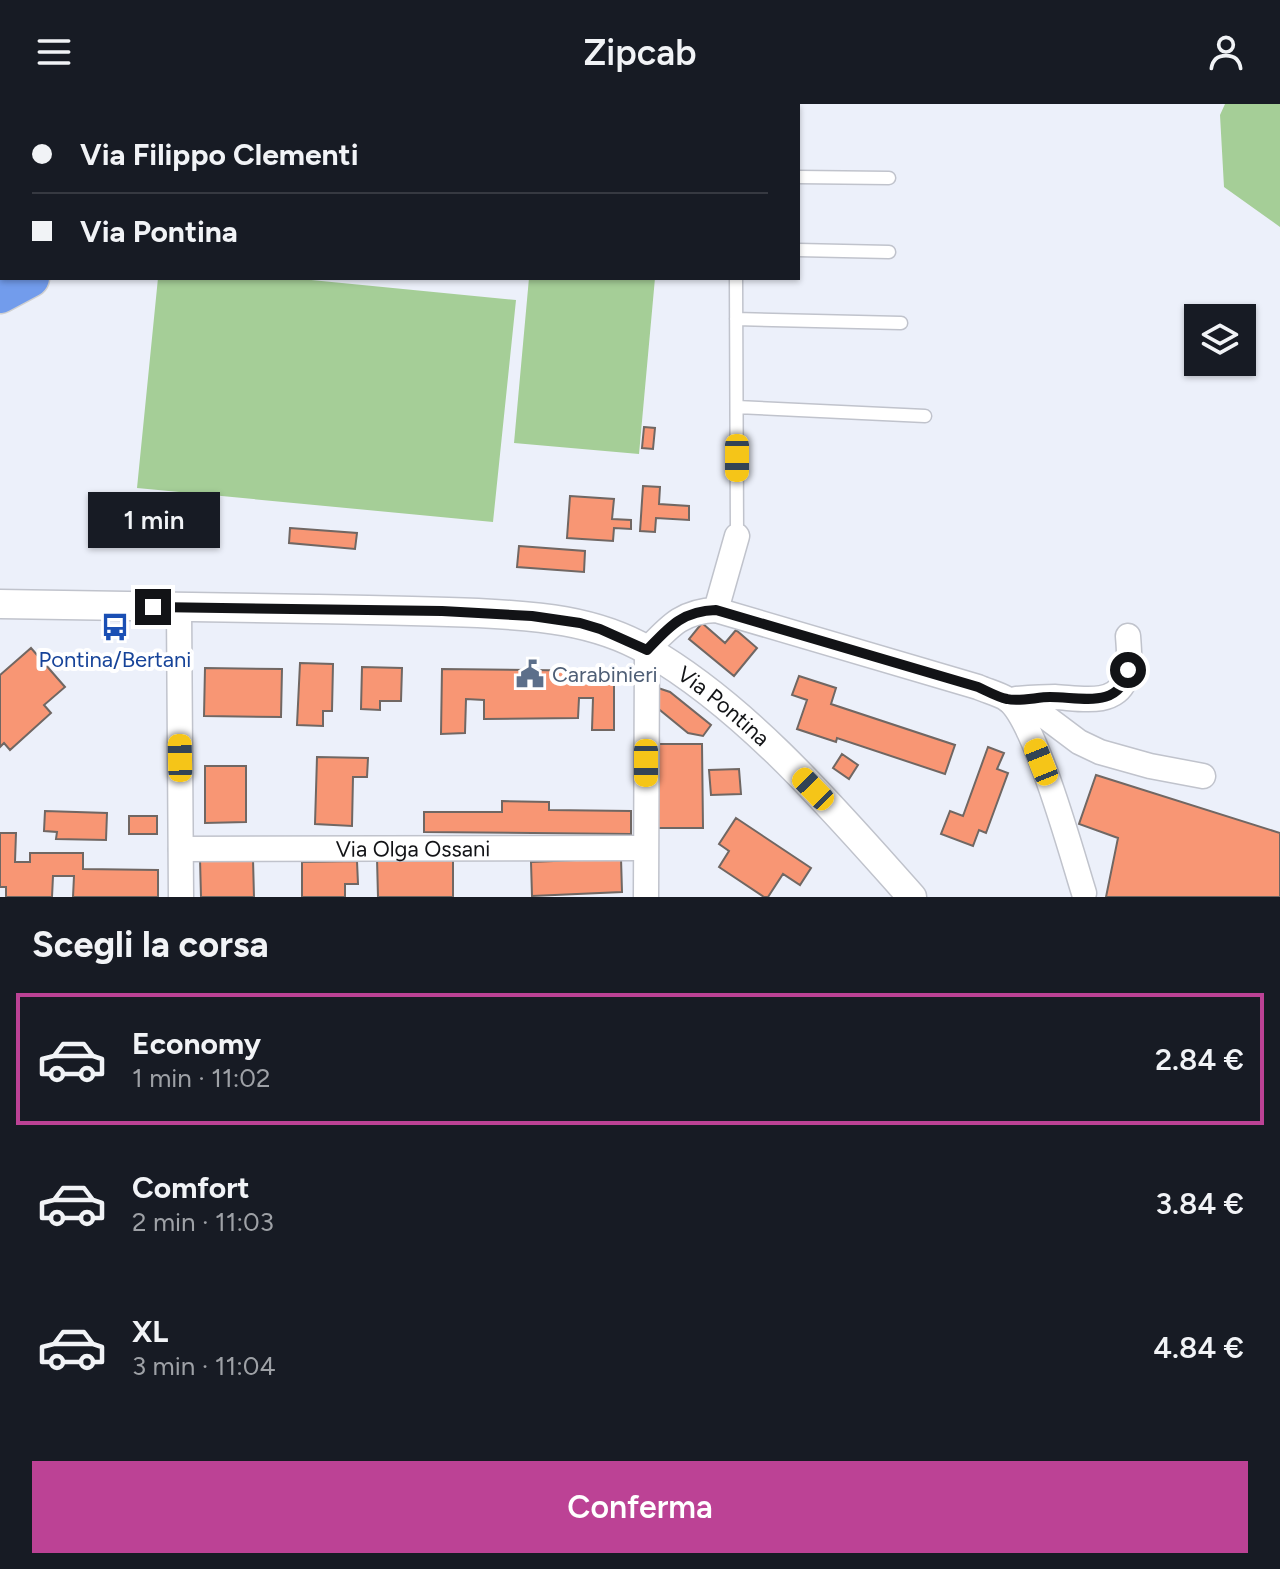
<!DOCTYPE html>
<html lang="it">
<meta charset="utf-8">
<style>
body{margin:0;font-family:Figtree,sans-serif;background:#242831;color:#f1f3f6;height:100vh;display:flex;flex-direction:column;font-size:30px;white-space:nowrap}
*{box-sizing:border-box;margin:0}
p{font-size:26px;color:#9ea1a6}
.icon{flex:none;width:44px;height:44px;fill:none;stroke:currentColor;stroke-width:2;stroke-linecap:round;stroke-linejoin:round}
.map{position:relative;height:793px;overflow:hidden}
.panel{display:flex;flex-direction:column;background:#171b24;flex:1}
.panel>*{flex:none}
.banner{position:absolute;left:0px;top:0px;width:800px;height:176px;box-shadow:0 2px 6px #0004;display:grid;align-content:center;height:176px;padding:0 32px;background:#171b24}
.buttons{position:absolute;left:1184px;top:200px;display:grid;gap:16px}
.buttons a{display:grid;place-items:center;width:72px;height:72px;border-radius:0px;background:#171b24;box-shadow:0 2px 6px #0004;font-size:40px}
.end{position:absolute;width:36px;height:36px;margin:-18px;border:10px solid #121316;background:#fff;box-shadow:0 0 0 4px #fff}
.from{border-radius:50%}
.bubble{position:absolute;height:56px;border-radius:0px;background:#171b24;box-shadow:0 2px 6px #0004;font-size:26px;font-weight:600;line-height:56px;text-align:center}
.car{position:absolute;width:24px;height:48px;margin:-24px -12px;border-radius:10px;box-shadow:0 0 6px 2px #0007;background:linear-gradient(#f5c518 24%,#345 0 40%,#f5c518 0 76%,#345 0 86%,#f5c518 0)}
.banner b{display:flex;align-items:center;gap:28px;height:76px;font-size:30px}
.banner b+b{border-top:2px solid #363941}
.banner i{width:20px;height:20px;background:#f1f3f6}
ul{padding:0;list-style:none}
li{display:flex;align-items:center;gap:24px;height:132px;margin:0 16px 12px;padding:0 16px;border:4px solid transparent;border-radius:0px}
li div{flex:1}
li b{display:block;font-size:30px}
li em{font-style:normal;font-weight:600}
li.on{border-color:#bc4295}
li>.icon{width:72px;height:72px;stroke-width:1.5}
h2{padding:0 32px;font-size:36px;line-height:96px}
.action{display:flex;gap:16px;margin-top:auto;padding:16px 32px}
.action a{flex:1;height:92px;border-radius:0px;background:#bc4295;color:#fff;font-size:32px;font-weight:600;line-height:92px;text-align:center}
header{display:flex;justify-content:space-between;align-items:center;height:104px;padding:0 32px;background:#171b24;font-size:36px;font-weight:600}
.map>svg:first-child{display:block}
.green{fill:#a5ce97}
.building{fill:#f89674;stroke:#706763;stroke-width:2}
.lines{fill:none;stroke-linecap:round;stroke-linejoin:round}
.service-casing{stroke:#c0c3cc;stroke-width:15}
.minor-casing{stroke:#c0c3cc;stroke-width:27}
.tertiary-casing{stroke:#c0c3cc;stroke-width:31}
.secondary-casing{stroke:#c0c3cc;stroke-width:35}
.trunk-casing{stroke:#d0d0d0;stroke-width:41}
.service{stroke:#fff;stroke-width:12}
.minor{stroke:#fff;stroke-width:24}
.tertiary{stroke:#fff;stroke-width:28}
.secondary{stroke:#cadaf8;stroke-width:32}
.trunk{stroke:#729cec;stroke-width:38}
.route{stroke:#121316;stroke-width:10}
.labels{text-anchor:middle;dominant-baseline:central;stroke-width:8;stroke-linejoin:round;paint-order:stroke}
.transit-label{font-size:22px;fill:#164399;stroke:#fff}
.service-label{font-size:22px;fill:#4e5e75;stroke:#fff;text-anchor:start}
.street-label{font-size:22px;fill:#121316;stroke:#fff}
</style>
<header><svg class="icon" aria-label="menu" viewBox="0 0 24 24"><path d="M4 6h16M4 12h16M4 18h16"/></svg>Zipcab<svg class="icon" aria-label="person" viewBox="0 0 24 24"><circle cx="12" cy="8" r="4"/><path d="M4 21q1-7 8-7t8 7"/></svg></header>
<div class="map">
<svg width="1280" height="793" viewBox="0 0 1280 793">
<rect width="100%" height="100%" fill="#ecf0fa"/>
<path class="green" d="M1225,0H1280V123L1224,83L1220,11Z
M158,174H291L516,196L493,418L137,384Z
M529,174H655L639,350L514,339Z"/>
<path class="building" d="M644,323L655,324L653,345L642,344Z
M643,382L660,383L659,400L689,402V416L656,414L655,428L640,427Z
M570,392L614,395L612,415L631,416V425L614,424L613,437L567,434Z
M290,424L357,429L355,445L289,439Z
M519,442L585,447L584,468L517,463Z
M702,519L725,539L736,526L757,544L734,572L689,535Z
M31,544L65,583L44,601L51,609L10,646L4,639L0,643V571Z
M300,559L333,560L332,607H323V622L297,621Z
M362,563L402,564L401,597H380V606L361,605Z
M205,564L282,565L281,613L204,612Z
M442,565L614,567V626H592L593,594H579L578,614L484,615V596L466,595L465,629L441,630Z
M799,572L836,584L831,600L955,641L945,670L837,634L836,638L797,625L807,596L792,591Z
M655,583L670,588L711,621L703,632L688,629L655,602Z
M656,640H702L703,724H656Z
M988,643L1004,649L997,665L1008,669L986,729L979,726L973,742L941,730L950,707L963,712Z
M842,650L858,661L849,675L833,664Z
M317,653L368,654L367,673H353L352,722L315,720Z
M205,662H246V718L205,719Z
M739,665L741,690L711,691L709,666Z
M1096,671L1280,729V793H1106L1118,734L1079,720Z
M502,697L549,698V706L631,707V730L424,728V708H502Z
M45,707L107,709L106,736L56,735L57,728L44,727Z
M129,712H157V730H129Z
M736,714L811,764L800,781L783,770L768,793H764L719,763L729,747L719,740Z
M0,729H16L15,758H30V749H83V765L158,766V793H73L74,772H53L52,793H6V783H0Z
M453,753V793H378L377,754Z
M621,754L622,788L532,792L531,758Z
M200,755H253L254,793H201Z
M357,757L358,780H345V793H302V758Z"/>
<g class="lines">
<defs>
<path id="service" d="M735,0V2
M798,73L889,74
M798,146L889,148
M736,174L737,432
M736,215L901,219
M737,303L925,312"/>
<g id="minor">
<path d="M179,503L181,793"/>
<path d="M716,506L737,432"/>
<path d="M1016,595C1029,594 1042,593 1055,593C1078,594 1114,603 1125,576C1131,563 1129,546 1128,532"/>
<path d="M1008,596L1035,605L1079,638L1100,648L1150,662L1203,672"/>
<path id="s1" d="M181,745L645,744"/>
<path d="M646,793L647,546C669,523 682,507 716,506L978,583C987,587 999,590 1007,595C1035,615 1072,751 1084,789"/>
</g>
<g id="tertiary">
<path id="s2" d="M0,500C105,502 210,504 315,505C369,506 424,507 478,509C537,512 595,516 647,546C748,604 835,707 912,793"/>
</g>
<path id="secondary" d="M32,2L33,0"/>
<path id="trunk" d="M193,2L200,0
M294,2L300,0
M351,2L355,0
M0,61L2,60
M0,91H2
M0,190L30,174"/>
</defs>
<use href="#service" class="service-casing"/>
<use href="#minor" class="minor-casing"/>
<use href="#tertiary" class="tertiary-casing"/>
<use href="#secondary" class="secondary-casing"/>
<use href="#trunk" class="trunk-casing"/>
<use href="#service" class="service"/>
<use href="#minor" class="minor"/>
<use href="#tertiary" class="tertiary"/>
<use href="#secondary" class="secondary"/>
<use href="#trunk" class="trunk"/>
</g>
<g class="lines">
<path class="route" d="M153,503L442,507L532,512L580,519L600,525L647,546C669,523 682,507 716,506L978,583C987,587 997,593 1007,595C1020,598 1037,593 1050,593C1081,593 1119,606 1128,566"/>
</g>
<defs>
<symbol id="bus-bare" viewBox="-9 -9 18 18"><path d="M-5-6H5V4H4V6H2V4H-2V6H-4V4H-5ZM-3.5-4V0h7V-4ZM-3.5 1.2v1.5H-2V1.2ZM2 1.2v1.5H3.5V1.2Z" fill="#1a4fb4" stroke="#fff" stroke-width="2.5" paint-order="stroke"/></symbol>
<symbol id="civic-bare" viewBox="-9 -9 18 18"><path d="M-.6-6.5H3V-4.5H.6V-3L4-1V1h2V6H-6V1h2V-1L-.6-3ZM-1.2 2.5V6h2.4V2.5Z" fill="#5c6f8a" stroke="#fff" stroke-width="2.5" paint-order="stroke"/></symbol>
</defs>
<g fill-rule="evenodd">
<use href="#bus-bare" x="95" y="503" width="40" height="40"/>
<use href="#civic-bare" x="510" y="550" width="40" height="40"/>
</g>
<g class="labels">
<g class="transit-label">
<text x="115" y="555">Pontina/Bertani</text>
</g>
<g class="service-label">
<text x="552" y="570">Carabinieri</text>
</g>
<g class="street-label">
<text stroke="none"><textPath href="#s2" startOffset="748">Via Pontina</textPath></text>
<text stroke="none"><textPath href="#s1" startOffset="232">Via Olga Ossani</textPath></text>
</g>
</g>
</svg>
<div class="buttons">
<a><svg class="icon" aria-label="layers" viewBox="0 0 24 24"><path d="M12 4l9 5-9 5-9-5zM3 14l9 5 9-5"/></svg></a>
</div>
<i class="end from" style="left:1128px;top:566px"></i>
<i class="end" style="left:153px;top:503px"></i>
<div class="bubble" style="left:88px;top:388px;width:132px">1 min</div>
<i class="car" style="left:737px;top:354px;rotate:180deg"></i>
<i class="car" style="left:180px;top:654px;rotate:359deg"></i>
<i class="car" style="left:1041px;top:658px;rotate:338deg"></i>
<i class="car" style="left:646px;top:659px;rotate:180deg"></i>
<i class="car" style="left:813px;top:685px;rotate:316deg"></i>
<div class="banner">
<b><i class="from"></i>Via Filippo Clementi</b>
<b><i></i>Via Pontina</b>
</div>
</div>
<section class="panel">
<h2>Scegli la corsa</h2>
<ul>
<li class="on"><svg class="icon" aria-label="car" viewBox="0 0 24 24"><path d="M5 17H2v-5l4-1 3-4h7l3 4 3 1v5h-3M9 17h6M6 11h13"/><circle cx="7" cy="17" r="2"/><circle cx="17" cy="17" r="2"/></svg><div><b>Economy</b><p>1 min · 11:02</p></div><em>2.84 €</em></li>
<li><svg class="icon" aria-label="car" viewBox="0 0 24 24"><path d="M5 17H2v-5l4-1 3-4h7l3 4 3 1v5h-3M9 17h6M6 11h13"/><circle cx="7" cy="17" r="2"/><circle cx="17" cy="17" r="2"/></svg><div><b>Comfort</b><p>2 min · 11:03</p></div><em>3.84 €</em></li>
<li><svg class="icon" aria-label="car" viewBox="0 0 24 24"><path d="M5 17H2v-5l4-1 3-4h7l3 4 3 1v5h-3M9 17h6M6 11h13"/><circle cx="7" cy="17" r="2"/><circle cx="17" cy="17" r="2"/></svg><div><b>XL</b><p>3 min · 11:04</p></div><em>4.84 €</em></li>
</ul>
<div class="action"><a>Conferma</a></div>
</section>
